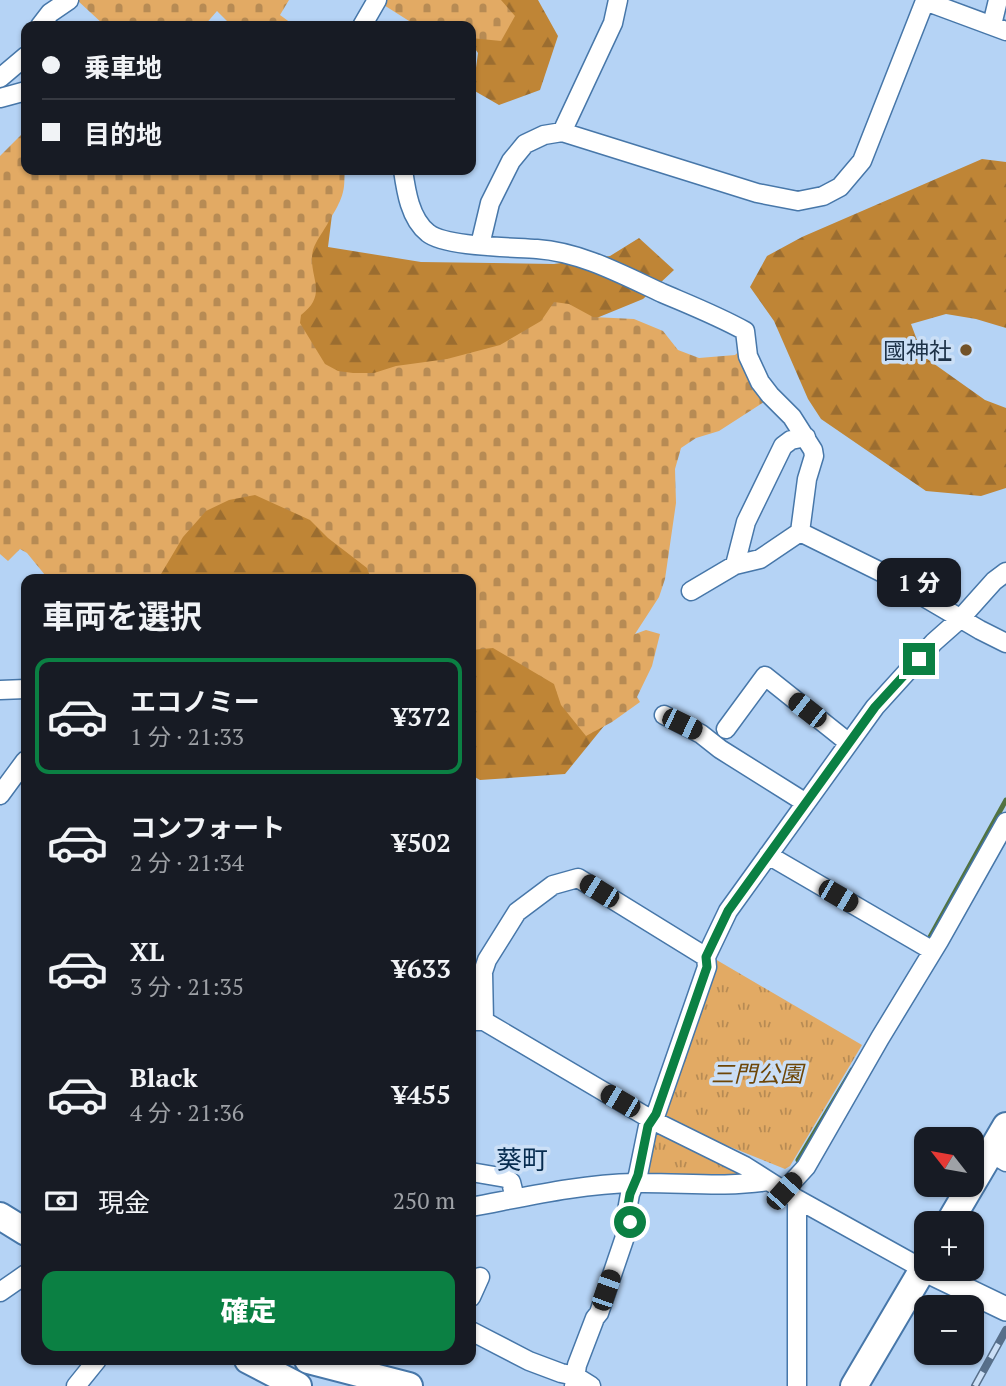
<!DOCTYPE html>
<html lang="ja">
<meta charset="utf-8">
<style>
body{margin:0;font-family:"PT Serif","Noto Sans JP",serif;background:#242831;color:#f1f3f6;height:100vh;display:flex;flex-direction:column;font-size:26px;white-space:nowrap}
*{box-sizing:border-box;margin:0}
p{font-size:23px;color:#9ea1a6}
.icon{flex:none;width:38px;height:38px;fill:none;stroke:currentColor;stroke-width:2;stroke-linecap:round;stroke-linejoin:round}
.map{position:relative;flex:1;overflow:hidden}
.sheet{position:absolute;left:21px;top:574px;width:455px;height:791px;display:flex;flex-direction:column;background:#171b24;border-radius:14px;box-shadow:0 2px 5px #0004}
.sheet>*{flex:none}
.top-card{position:absolute;left:21px;top:21px;width:455px;height:154px;border-radius:14px;box-shadow:0 2px 5px #0004;display:grid;align-content:center;height:154px;padding:0 21px;background:#171b24}
.needle{width:46px;rotate:301deg}
.controls{position:absolute;left:914px;top:1127px;display:grid;gap:14px}
.controls a{display:grid;place-items:center;width:70px;height:70px;border-radius:14px;background:#171b24;box-shadow:0 2px 5px #0004;font-size:35px}
.end{position:absolute;width:32px;height:32px;margin:-16px;border:9px solid #0b8043;background:#fff;box-shadow:0 0 0 4px #fff}
.from{border-radius:50%}
.bubble{position:absolute;height:49px;border-radius:14px;background:#171b24;box-shadow:0 2px 5px #0004;font-size:23px;font-weight:800;line-height:49px;text-align:center}
.car{position:absolute;width:21px;height:42px;margin:-21px -10px;border-radius:9px;box-shadow:0 0 5px 2px #0007;background:linear-gradient(#222 24%,#8ab4d8 0 40%,#222 0 76%,#8ab4d8 0 86%,#222 0)}
.top-card b{display:flex;align-items:center;gap:24px;height:66px;font-size:26px}
.top-card b+b{border-top:2px solid #363941}
.top-card i{width:18px;height:18px;background:#f1f3f6}
ul{padding:0;list-style:none}
li{display:flex;align-items:center;gap:21px;height:116px;margin:0 14px 10px;padding:0 7px;border:4px solid transparent;border-radius:14px}
li div{flex:1}
li b{display:block;font-size:26px}
li em{font-style:normal;font-weight:800}
li.selected{border-color:#0b8043}
li>.icon{width:63px;height:63px;stroke-width:1.5}
h2{padding:0 21px;font-size:32px;line-height:84px}
.pay{display:flex;align-items:center;gap:18px;height:77px;padding:0 21px;font-size:26px}
.pay p{margin-inline-start:auto}
.action{display:flex;gap:14px;margin-top:auto;padding:14px 21px}
.action a{flex:1;height:80px;border-radius:14px;background:#0b8043;color:#fff;font-size:28px;font-weight:800;line-height:80px;text-align:center}
.map>svg:first-child{display:block}
.forest{fill:url(#forest-firs)}
.cemetery{fill:url(#cemetery-stones)}
.park{fill:url(#park-tufts)}
.lines{fill:none;stroke-linecap:round;stroke-linejoin:round}
.stream{stroke:#517342;stroke-width:5}
.minor-casing{stroke:#4777a9;stroke-width:21}
.major-casing{stroke:#4777a9;stroke-width:26}
.highway-casing{stroke:#4777a9;stroke-width:30}
.minor{stroke:#fff;stroke-width:18}
.major{stroke:#fff;stroke-width:23}
.highway{stroke:#fff;stroke-width:26}
.rail-casing{stroke:#576f8a;stroke-width:8}
.rail{stroke:#cbdff6;stroke-width:5;stroke-dasharray:16;stroke-linecap:butt}
.route{stroke:#0b8043;stroke-width:9}
.poi-dot{fill:#725228;stroke:#cbdff6;stroke-width:2.5}
.labels{text-anchor:middle;dominant-baseline:central;stroke-width:7;stroke-linejoin:round;paint-order:stroke}
.poi-label{font-size:23px;fill:#1e3248;stroke:#cbdff6;text-anchor:end}
.park-label{font-size:23px;font-style:italic;fill:#6d4607;stroke:#cbdff6}
.quarter-label{font-size:26px;fill:#072c4f;stroke:#cbdff6}
</style>
<div class="map">
<svg width="1006" height="1386" viewBox="0 0 1006 1386">
<defs>
<pattern id="forest-firs" width="22" height="20" patternUnits="userSpaceOnUse" patternTransform="scale(1.75)"><rect width="22" height="20" fill="#bf8536"/><path d="M5 1l3.5 6h-7zM16 11l3.5 6h-7z" fill="#9b6d30"/></pattern>
<pattern id="cemetery-stones" width="16" height="16" patternUnits="userSpaceOnUse" patternTransform="scale(1.75)"><rect width="16" height="16" fill="#e2aa64"/><path d="M2 7V4a2 2 0 0 1 4 0v3zM10 15v-3a2 2 0 0 1 4 0v3z" fill="#b78b54"/></pattern>
<pattern id="park-tufts" width="24" height="20" patternUnits="userSpaceOnUse" patternTransform="scale(1.75)"><rect width="24" height="20" fill="#e2aa64"/><path d="M3 7l-1-3M5 7V3M7 7l1-3M15 17l-1-3M17 17v-4M19 17l1-3" fill="none" stroke="#b78b54"/></pattern>
</defs>
<rect width="100%" height="100%" fill="#b5d3f5"/>
<path class="forest" d="M404,0H538L558,36L540,90L499,105L473,90L478,53L471,43V26Z
M982,159L1006,162V328L976,319L946,314L911,324L923,356L985,400L1006,408V488L981,496L926,491L821,419L808,399L774,321L750,287L767,256L802,237Z
M0,162L26,170L337,174L328,247L421,262L554,264L610,256L639,238L674,270L643,299L582,324L399,579H138Z
M471,623L515,631L604,726L565,774L480,780L471,775Z"/>
<path class="cemetery" d="M77,0H289L280,15L295,26H232L217,11L204,26H155L149,21L103,24Z
M381,0H501L515,16L501,41L471,38V26H417L379,2Z
M26,126V170H345C344,177 345,185 343,192C341,201 334,213 329,221C324,231 316,240 313,250C307,276 330,293 301,315L300,323L325,364L338,371L353,373H374L396,366L447,359L500,345L541,321L554,302L569,304L593,317L634,319L663,331L678,350L699,358L735,355L743,348L767,400L719,431L696,438L681,448L675,469L676,503L665,579L659,597L635,634L646,630L660,634L652,666L637,697L640,702L612,722L586,736L561,705L554,684L493,648L471,650V579H371L367,568L328,538L310,520L255,495L229,500L206,511L183,537L161,574L160,579H47L45,575L27,553L20,549L8,561L0,554V156L23,133Z"/>
<path class="park" d="M715,959L862,1045L790,1166L785,1169L683,1128L662,1116Z
M652,1127L742,1173V1179L642,1175Z"/>
<g class="lines">
<path class="stream" d="M930,937L1006,800
M798,1160L852,1070"/>
<defs>
<path id="minor" d="M992,25L998,0
M40,26L50,13L69,0
M362,26L377,0
M0,78L26,56
M0,98L26,91
M562,132L613,23L618,0
M403,170C406,191 410,219 428,233C445,247 513,247 537,249C581,252 623,275 662,293C690,305 718,316 745,331L748,356L760,382L770,395L792,417L813,450L814,456L807,479L800,532L883,573L980,630L1006,643
M480,245L490,203L511,161L525,144L544,135L562,132L757,193L798,201L823,196L840,187L862,161L925,1L1006,31
M735,565L746,522L783,446L791,440L806,437
M691,591L735,565L760,559L800,532
M0,690L26,689
M664,715L701,734L720,749L806,803
M726,729L765,676L849,743
M0,795L25,761L26,762
M768,855L933,951
M471,1021H484L652,1120L745,1166L797,1199L923,1269
M484,1021L483,972L487,960L517,912L553,885L578,878L706,957
M991,1153L1006,1162
M471,1172L506,1178L511,1182L515,1198
M784,1191L806,1167L880,1038L939,941L1006,822
M797,1199V1386
M471,1207C525,1197 580,1184 635,1183C679,1182 724,1188 768,1181
M0,1292L26,1274
M471,1297L480,1277
M471,1331L529,1361L561,1373L575,1376L591,1386
M76,1386L97,1360
M574,1386L577,1365L595,1318L599,1313L630,1222L626,1216L630,1194L638,1175L648,1126L656,1114L707,967L706,957L728,911L875,707L934,642L960,619L994,581L1006,572"/>
<path id="major" d="M923,1269L1006,1309"/>
<path id="highway" d="M0,1216L26,1232
M949,1223L1006,1126
M248,1360L298,1386
M308,1360L409,1386
M854,1386L926,1264"/>
</defs>
<use href="#minor" class="minor-casing"/>
<use href="#major" class="major-casing"/>
<use href="#highway" class="highway-casing"/>
<use href="#minor" class="minor"/>
<use href="#major" class="major"/>
<use href="#highway" class="highway"/>
<defs>
<path id="rail" d="M975,1386L1006,1330"/>
</defs>
<use href="#rail" class="rail-casing"/>
<use href="#rail" class="rail"/>
</g>
<g class="lines">
<path class="route" d="M630,1222L626,1216L630,1194L638,1175L648,1126L656,1114L707,967L706,957L728,911L875,707L919,659"/>
</g>
<circle class="poi-dot" cx="966" cy="350" r="7"/>
<g class="labels">
<g class="poi-label">
<text x="952" y="350">國神社</text>
</g>
<g class="park-label">
<text x="757" y="1073">三門公園</text>
</g>
<g class="quarter-label">
<text x="522" y="1159">葵町</text>
</g>
</g>
</svg>
<div class="controls">
<a><svg class="needle" viewBox="-14 -14 28 28"><path d="M0-13l5 13h-10z" fill="#e53935"/><path d="M0 13l5-13h-10z" fill="#9ea1a6"/></svg></a>
<a>+</a>
<a>−</a>
</div>
<i class="end from" style="left:630px;top:1222px"></i>
<i class="end" style="left:919px;top:659px"></i>
<div class="bubble" style="left:877px;top:558px;width:84px">1 分</div>
<i class="car" style="left:807px;top:710px;rotate:308deg"></i>
<i class="car" style="left:682px;top:724px;rotate:116deg"></i>
<i class="car" style="left:599px;top:891px;rotate:302deg"></i>
<i class="car" style="left:838px;top:896px;rotate:120deg"></i>
<i class="car" style="left:620px;top:1101px;rotate:300deg"></i>
<i class="car" style="left:784px;top:1191px;rotate:42deg"></i>
<i class="car" style="left:606px;top:1290px;rotate:19deg"></i>
<div class="top-card">
<b><i class="from"></i>乗車地</b>
<b><i></i>目的地</b>
</div>
<section class="sheet">
<h2>車両を選択</h2>
<ul>
<li class="selected"><svg class="icon" aria-label="car" viewBox="0 0 24 24"><path d="M5 17H2v-5l4-1 3-4h7l3 4 3 1v5h-3M9 17h6M6 11h13"/><circle cx="7" cy="17" r="2"/><circle cx="17" cy="17" r="2"/></svg><div><b>エコノミー</b><p>1 分 · 21:33</p></div><em>¥372</em></li>
<li><svg class="icon" aria-label="car" viewBox="0 0 24 24"><path d="M5 17H2v-5l4-1 3-4h7l3 4 3 1v5h-3M9 17h6M6 11h13"/><circle cx="7" cy="17" r="2"/><circle cx="17" cy="17" r="2"/></svg><div><b>コンフォート</b><p>2 分 · 21:34</p></div><em>¥502</em></li>
<li><svg class="icon" aria-label="car" viewBox="0 0 24 24"><path d="M5 17H2v-5l4-1 3-4h7l3 4 3 1v5h-3M9 17h6M6 11h13"/><circle cx="7" cy="17" r="2"/><circle cx="17" cy="17" r="2"/></svg><div><b>XL</b><p>3 分 · 21:35</p></div><em>¥633</em></li>
<li><svg class="icon" aria-label="car" viewBox="0 0 24 24"><path d="M5 17H2v-5l4-1 3-4h7l3 4 3 1v5h-3M9 17h6M6 11h13"/><circle cx="7" cy="17" r="2"/><circle cx="17" cy="17" r="2"/></svg><div><b>Black</b><p>4 分 · 21:36</p></div><em>¥455</em></li>
</ul>
<div class="pay"><svg class="icon" aria-label="cash" viewBox="0 0 24 24"><path d="M3 7h18v10H3z"/><circle cx="12" cy="12" r="2"/></svg>現金<p>250 m</p></div>
<div class="action"><a>確定</a></div>
</section>
</div>
